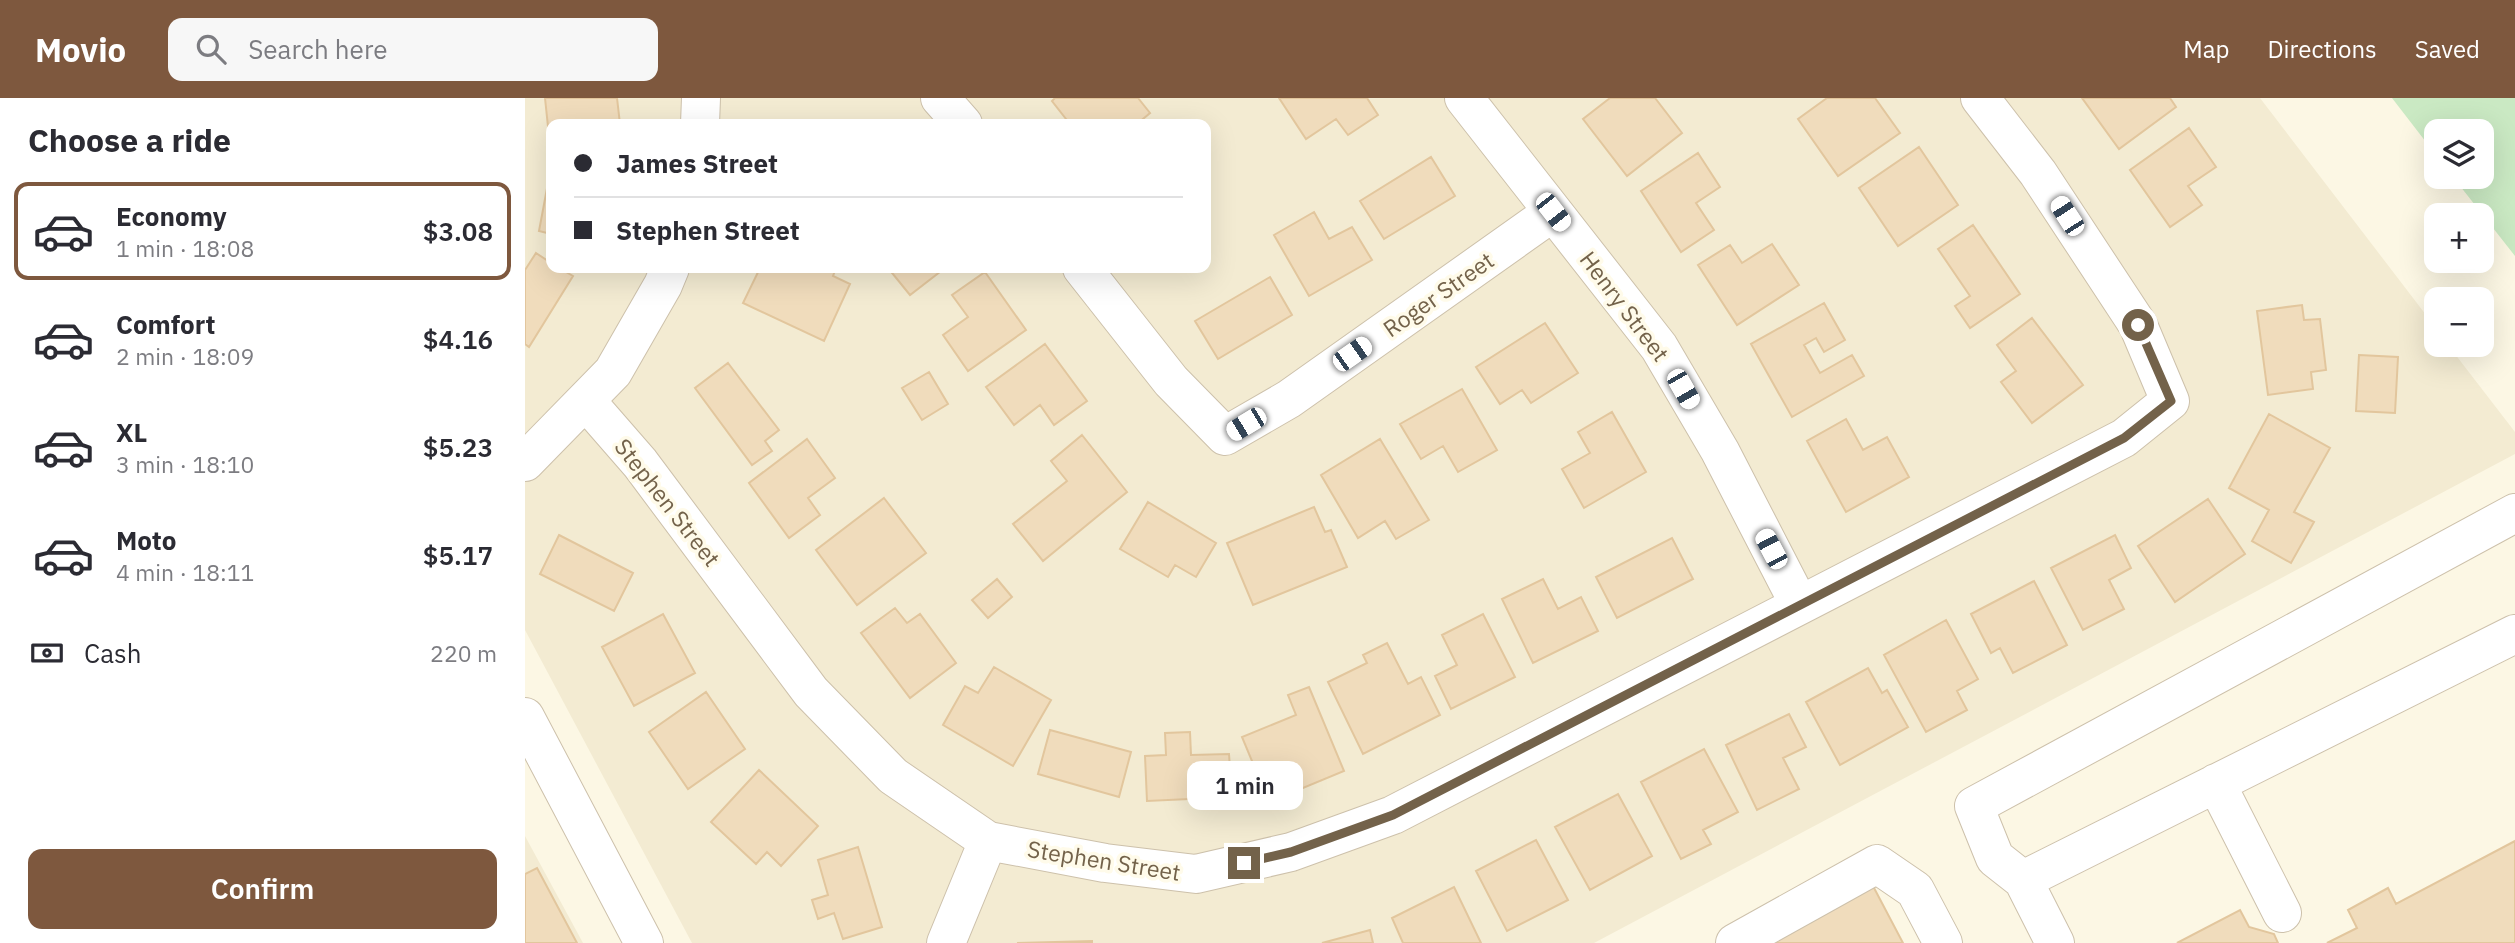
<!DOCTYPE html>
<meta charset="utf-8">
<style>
body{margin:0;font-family:"IBM Plex Sans",sans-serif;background:#f7f7f7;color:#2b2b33;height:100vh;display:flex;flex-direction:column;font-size:26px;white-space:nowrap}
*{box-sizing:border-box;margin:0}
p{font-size:23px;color:#7c7c81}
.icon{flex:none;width:38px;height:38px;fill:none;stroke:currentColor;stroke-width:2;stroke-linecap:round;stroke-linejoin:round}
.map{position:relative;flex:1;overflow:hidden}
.side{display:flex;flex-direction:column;background:#fff;width:525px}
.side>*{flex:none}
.top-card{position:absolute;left:21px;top:21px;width:665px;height:154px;border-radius:14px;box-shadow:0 7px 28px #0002;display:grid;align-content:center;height:154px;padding:0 28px;background:#fff}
.fabs{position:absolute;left:1899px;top:21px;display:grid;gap:14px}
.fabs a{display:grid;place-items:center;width:70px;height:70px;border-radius:14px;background:#fff;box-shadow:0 7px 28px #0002;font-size:35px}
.end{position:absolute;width:32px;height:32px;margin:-16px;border:9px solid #73624a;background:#fff;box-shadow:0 0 0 4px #fff}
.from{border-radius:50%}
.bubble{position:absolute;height:49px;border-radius:14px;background:#fff;box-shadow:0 7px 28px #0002;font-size:23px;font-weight:600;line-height:49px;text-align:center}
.car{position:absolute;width:21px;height:42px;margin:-21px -10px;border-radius:9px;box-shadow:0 0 5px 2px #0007;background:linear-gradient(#fff 24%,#345 0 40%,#fff 0 76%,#345 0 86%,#fff 0)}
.top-card b{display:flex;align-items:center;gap:24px;height:66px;font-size:26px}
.top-card b+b{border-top:2px solid #e1e1e2}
.top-card i{width:18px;height:18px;background:#2b2b33}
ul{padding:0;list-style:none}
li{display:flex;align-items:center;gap:21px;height:98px;margin:0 14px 10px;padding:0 14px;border:4px solid transparent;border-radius:14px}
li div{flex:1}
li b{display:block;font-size:26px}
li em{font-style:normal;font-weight:600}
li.on{border-color:#7e583e}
li>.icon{width:63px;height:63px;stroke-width:1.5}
h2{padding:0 28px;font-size:32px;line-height:84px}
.pay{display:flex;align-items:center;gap:18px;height:77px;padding:0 28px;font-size:26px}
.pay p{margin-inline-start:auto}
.primary-button{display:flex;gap:14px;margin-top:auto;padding:14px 28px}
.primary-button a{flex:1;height:80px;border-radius:14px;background:#7e583e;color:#fff;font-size:28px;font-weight:600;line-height:80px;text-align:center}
header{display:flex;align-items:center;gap:42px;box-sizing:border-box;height:98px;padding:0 35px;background:#7e583e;color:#fff}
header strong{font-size:33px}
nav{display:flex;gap:38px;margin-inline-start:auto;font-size:24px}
.search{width:490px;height:63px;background:#f7f7f7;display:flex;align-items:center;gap:18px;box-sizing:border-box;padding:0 24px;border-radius:14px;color:#7c7c81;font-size:26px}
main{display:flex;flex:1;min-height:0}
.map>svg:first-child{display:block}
.residential{fill:#f3ebd2;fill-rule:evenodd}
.green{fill:#cae9c3}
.building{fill:#f0dcbc;stroke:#e2c69d;stroke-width:2}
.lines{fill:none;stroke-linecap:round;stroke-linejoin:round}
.minor-casing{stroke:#cdc1ab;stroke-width:40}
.minor{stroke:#fff;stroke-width:38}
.route{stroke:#73624a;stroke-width:9}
.labels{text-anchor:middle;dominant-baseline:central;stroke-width:7;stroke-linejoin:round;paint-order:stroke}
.street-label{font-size:23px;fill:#73624a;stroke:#fffbea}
</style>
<header>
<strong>Movio</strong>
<div class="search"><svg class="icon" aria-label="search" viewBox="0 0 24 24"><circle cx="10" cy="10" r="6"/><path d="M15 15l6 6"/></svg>Search here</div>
<nav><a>Map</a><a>Directions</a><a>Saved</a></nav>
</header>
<main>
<section class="side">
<h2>Choose a ride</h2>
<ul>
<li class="on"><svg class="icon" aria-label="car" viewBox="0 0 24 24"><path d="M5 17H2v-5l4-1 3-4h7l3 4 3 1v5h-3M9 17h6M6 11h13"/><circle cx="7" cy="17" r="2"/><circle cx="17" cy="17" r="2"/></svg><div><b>Economy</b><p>1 min · 18:08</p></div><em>$3.08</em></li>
<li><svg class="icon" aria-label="car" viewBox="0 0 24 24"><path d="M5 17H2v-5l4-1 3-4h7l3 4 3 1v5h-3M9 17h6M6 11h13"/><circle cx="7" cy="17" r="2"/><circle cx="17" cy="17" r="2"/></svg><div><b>Comfort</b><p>2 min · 18:09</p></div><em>$4.16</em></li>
<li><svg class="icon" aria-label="car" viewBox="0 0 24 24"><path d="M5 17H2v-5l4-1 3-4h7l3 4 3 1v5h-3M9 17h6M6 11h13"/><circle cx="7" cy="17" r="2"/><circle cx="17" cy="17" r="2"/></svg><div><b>XL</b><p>3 min · 18:10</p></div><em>$5.23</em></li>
<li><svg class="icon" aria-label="car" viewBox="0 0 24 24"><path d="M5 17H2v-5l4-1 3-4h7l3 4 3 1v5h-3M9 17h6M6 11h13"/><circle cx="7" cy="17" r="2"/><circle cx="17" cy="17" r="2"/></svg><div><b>Moto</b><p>4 min · 18:11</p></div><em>$5.17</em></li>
</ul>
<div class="pay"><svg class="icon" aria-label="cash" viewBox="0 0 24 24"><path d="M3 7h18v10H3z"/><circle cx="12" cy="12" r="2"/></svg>Cash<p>220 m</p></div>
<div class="primary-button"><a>Confirm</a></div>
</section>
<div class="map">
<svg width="1990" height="845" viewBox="0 0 1990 845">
<rect width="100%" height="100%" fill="#fcf7e4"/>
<path class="residential" d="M0,0H1735L1911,230V247H1923L1990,334V356L1069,845H167L0,532ZM26,26H681V170H26Z
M0,738L58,845H0Z"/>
<path class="green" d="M1867,0H1990V158L1928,79H1956V33H1911V57Z"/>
<path class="building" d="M20,0H92L95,26H26V38H24Z
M530,0H613L625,15L612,26H545L527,3Z
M754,0H842L853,17L823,37L811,21L781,41Z
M1085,0H1130L1157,35L1102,78L1058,21Z
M1302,0H1350L1375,35L1313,78L1273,21Z
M1557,0H1645L1651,9L1594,51Z
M1664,30L1691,69L1663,88L1677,107L1645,129L1605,72Z
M1394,49L1433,107L1373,148L1334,90Z
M1173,55L1195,89L1171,105L1189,132L1156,154L1116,93Z
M906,59L930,98L859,141L835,103Z
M26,69V136L14,133Z
M789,114L804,141L827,129L847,162L784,198L749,137Z
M1448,127L1495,196L1445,230L1430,208L1445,198L1413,151Z
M1247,146L1274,187L1212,227L1173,167L1205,147L1217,165Z
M11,155L26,165V170H34L48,178L4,249L0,246V172Z
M235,170H311L308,178L325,186L299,243L218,205Z
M363,170H420L385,197Z
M460,174L501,232L443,273L418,237L443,219L427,197Z
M745,179L767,217L693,261L670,223Z
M1299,205L1320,242L1299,254L1291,240L1279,247L1295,275L1327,257L1339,278L1267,319L1226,246Z
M1777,207L1779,222L1795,221L1801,272L1786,274L1788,291L1743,297L1732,213Z
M1507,220L1558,287L1507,325L1476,284L1491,273L1472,247Z
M1020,225L1053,275L1006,305L997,292L975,306L951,269Z
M520,246L562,303L529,327L515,307L489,327L461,289Z
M1834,257L1873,259L1870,315L1831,313Z
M203,265L254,332L240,343L247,353L227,367L170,290Z
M404,274L423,306L397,322L377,290Z
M937,291L972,352L933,374L918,348L896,361L875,326Z
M1087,314L1121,374L1059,410L1037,371L1065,355L1053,334Z
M1744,316L1805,350L1769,414L1789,424L1766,465L1727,443L1744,412L1704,390Z
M1321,321L1338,352L1362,339L1384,379L1321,414L1282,343Z
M557,337L602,394L518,463L488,426L542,383L526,363Z
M282,341L310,380L283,400L295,417L264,440L224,385Z
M855,341L904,422L871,441L860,423L833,440L796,377Z
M359,400L401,455L332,507L291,452Z
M1683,401L1720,456L1650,504L1613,448Z
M623,404L691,445L671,479L650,467L643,479L595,451Z
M789,409L800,434L806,432L822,469L728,507L702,445Z
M34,437L108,475L89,513L15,476Z
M1590,437L1606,470L1584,482L1599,511L1558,532L1526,470Z
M1147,440L1168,481L1092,520L1071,479Z
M472,481L487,499L463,520L447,502Z
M1018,481L1033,511L1056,499L1073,533L1008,565L977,501Z
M1509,483L1542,547L1488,575L1475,550L1466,555L1446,516Z
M370,510L382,525L395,516L431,565L385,600L336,535Z
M138,516L170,575L109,608L77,549Z
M958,516L990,579L926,611L910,578L932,567L917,537Z
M1421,522L1453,581L1432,593L1442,612L1401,634L1359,557Z
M862,545L883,586L896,579L915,617L838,656L803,584L842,565L838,557Z
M469,569L526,602L488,668L418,627L440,588L453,595Z
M1343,570L1357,595L1362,592L1383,629L1315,667L1281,604Z
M784,589L819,673L744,704L717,639L771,617L763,597Z
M181,594L220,651L163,691L124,634Z
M1264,616L1281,649L1258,660L1274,691L1232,712L1201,647Z
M525,632L606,654L594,699L513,676Z
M665,634L666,657L704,656L707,699L622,703L620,658L641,657L640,635Z
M1179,651L1213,714L1178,732L1186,746L1156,761L1116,684Z
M234,672L293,728L256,768L242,754L231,766L186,724Z
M1093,696L1127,758L1065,792L1030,729Z
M1011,742L1043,802L982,833L951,773Z
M1990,743V845H1802L1832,830L1823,812L1863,790L1871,806Z
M333,749L357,829L318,841L309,815L293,821L287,802L303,797L293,762Z
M12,770L52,845H0V776Z
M1348,788L1378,845H1240Z
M929,789L956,845H878L867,820Z
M1715,812L1724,829L1749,836L1753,845H1652Z
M845,832L848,845H797Z
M567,843V845H492Z"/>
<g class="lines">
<defs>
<path id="minor" d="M415,0L438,26
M939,0L1134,249L1195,353L1274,506
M175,26L176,0
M557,170L646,283L700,338L764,301L1028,114
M61,303L115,365L286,594L368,678L463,743L580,765L671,776L766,754L868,717L1599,340L1645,303L1613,227L1513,75L1455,0
M0,364L88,274L138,187L145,170
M0,619L119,845
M1691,685L1757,815
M1498,782L1470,760L1449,708L1990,415
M421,845L463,743
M1210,845L1352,766L1390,792L1418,845
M1530,845L1498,782L1990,536"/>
</defs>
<use href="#minor" class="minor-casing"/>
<use href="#minor" class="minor"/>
</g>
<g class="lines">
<path class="route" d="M719,765L766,754L868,717L1599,340L1646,303L1613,227"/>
</g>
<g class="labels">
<g class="street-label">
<text transform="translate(913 196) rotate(-35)">Roger Street</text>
<text transform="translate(1100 208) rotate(53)">Henry Street</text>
<text transform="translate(143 404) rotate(52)">Stephen Street</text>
<text transform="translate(579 762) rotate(9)">Stephen Street</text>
</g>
</g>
</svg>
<div class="fabs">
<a><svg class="icon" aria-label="layers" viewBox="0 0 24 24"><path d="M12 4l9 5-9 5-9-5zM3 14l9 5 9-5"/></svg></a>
<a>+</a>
<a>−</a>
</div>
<i class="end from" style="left:1613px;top:227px"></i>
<i class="end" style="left:719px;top:765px"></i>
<div class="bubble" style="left:662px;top:663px;width:116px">1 min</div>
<i class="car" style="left:1028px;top:114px;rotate:142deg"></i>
<i class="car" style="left:1542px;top:118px;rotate:327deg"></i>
<i class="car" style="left:827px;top:256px;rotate:55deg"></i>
<i class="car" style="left:1158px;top:291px;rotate:150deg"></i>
<i class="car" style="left:721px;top:326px;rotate:239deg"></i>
<i class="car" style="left:1246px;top:451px;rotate:332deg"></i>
<div class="top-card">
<b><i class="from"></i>James Street</b>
<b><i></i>Stephen Street</b>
</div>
</div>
</main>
